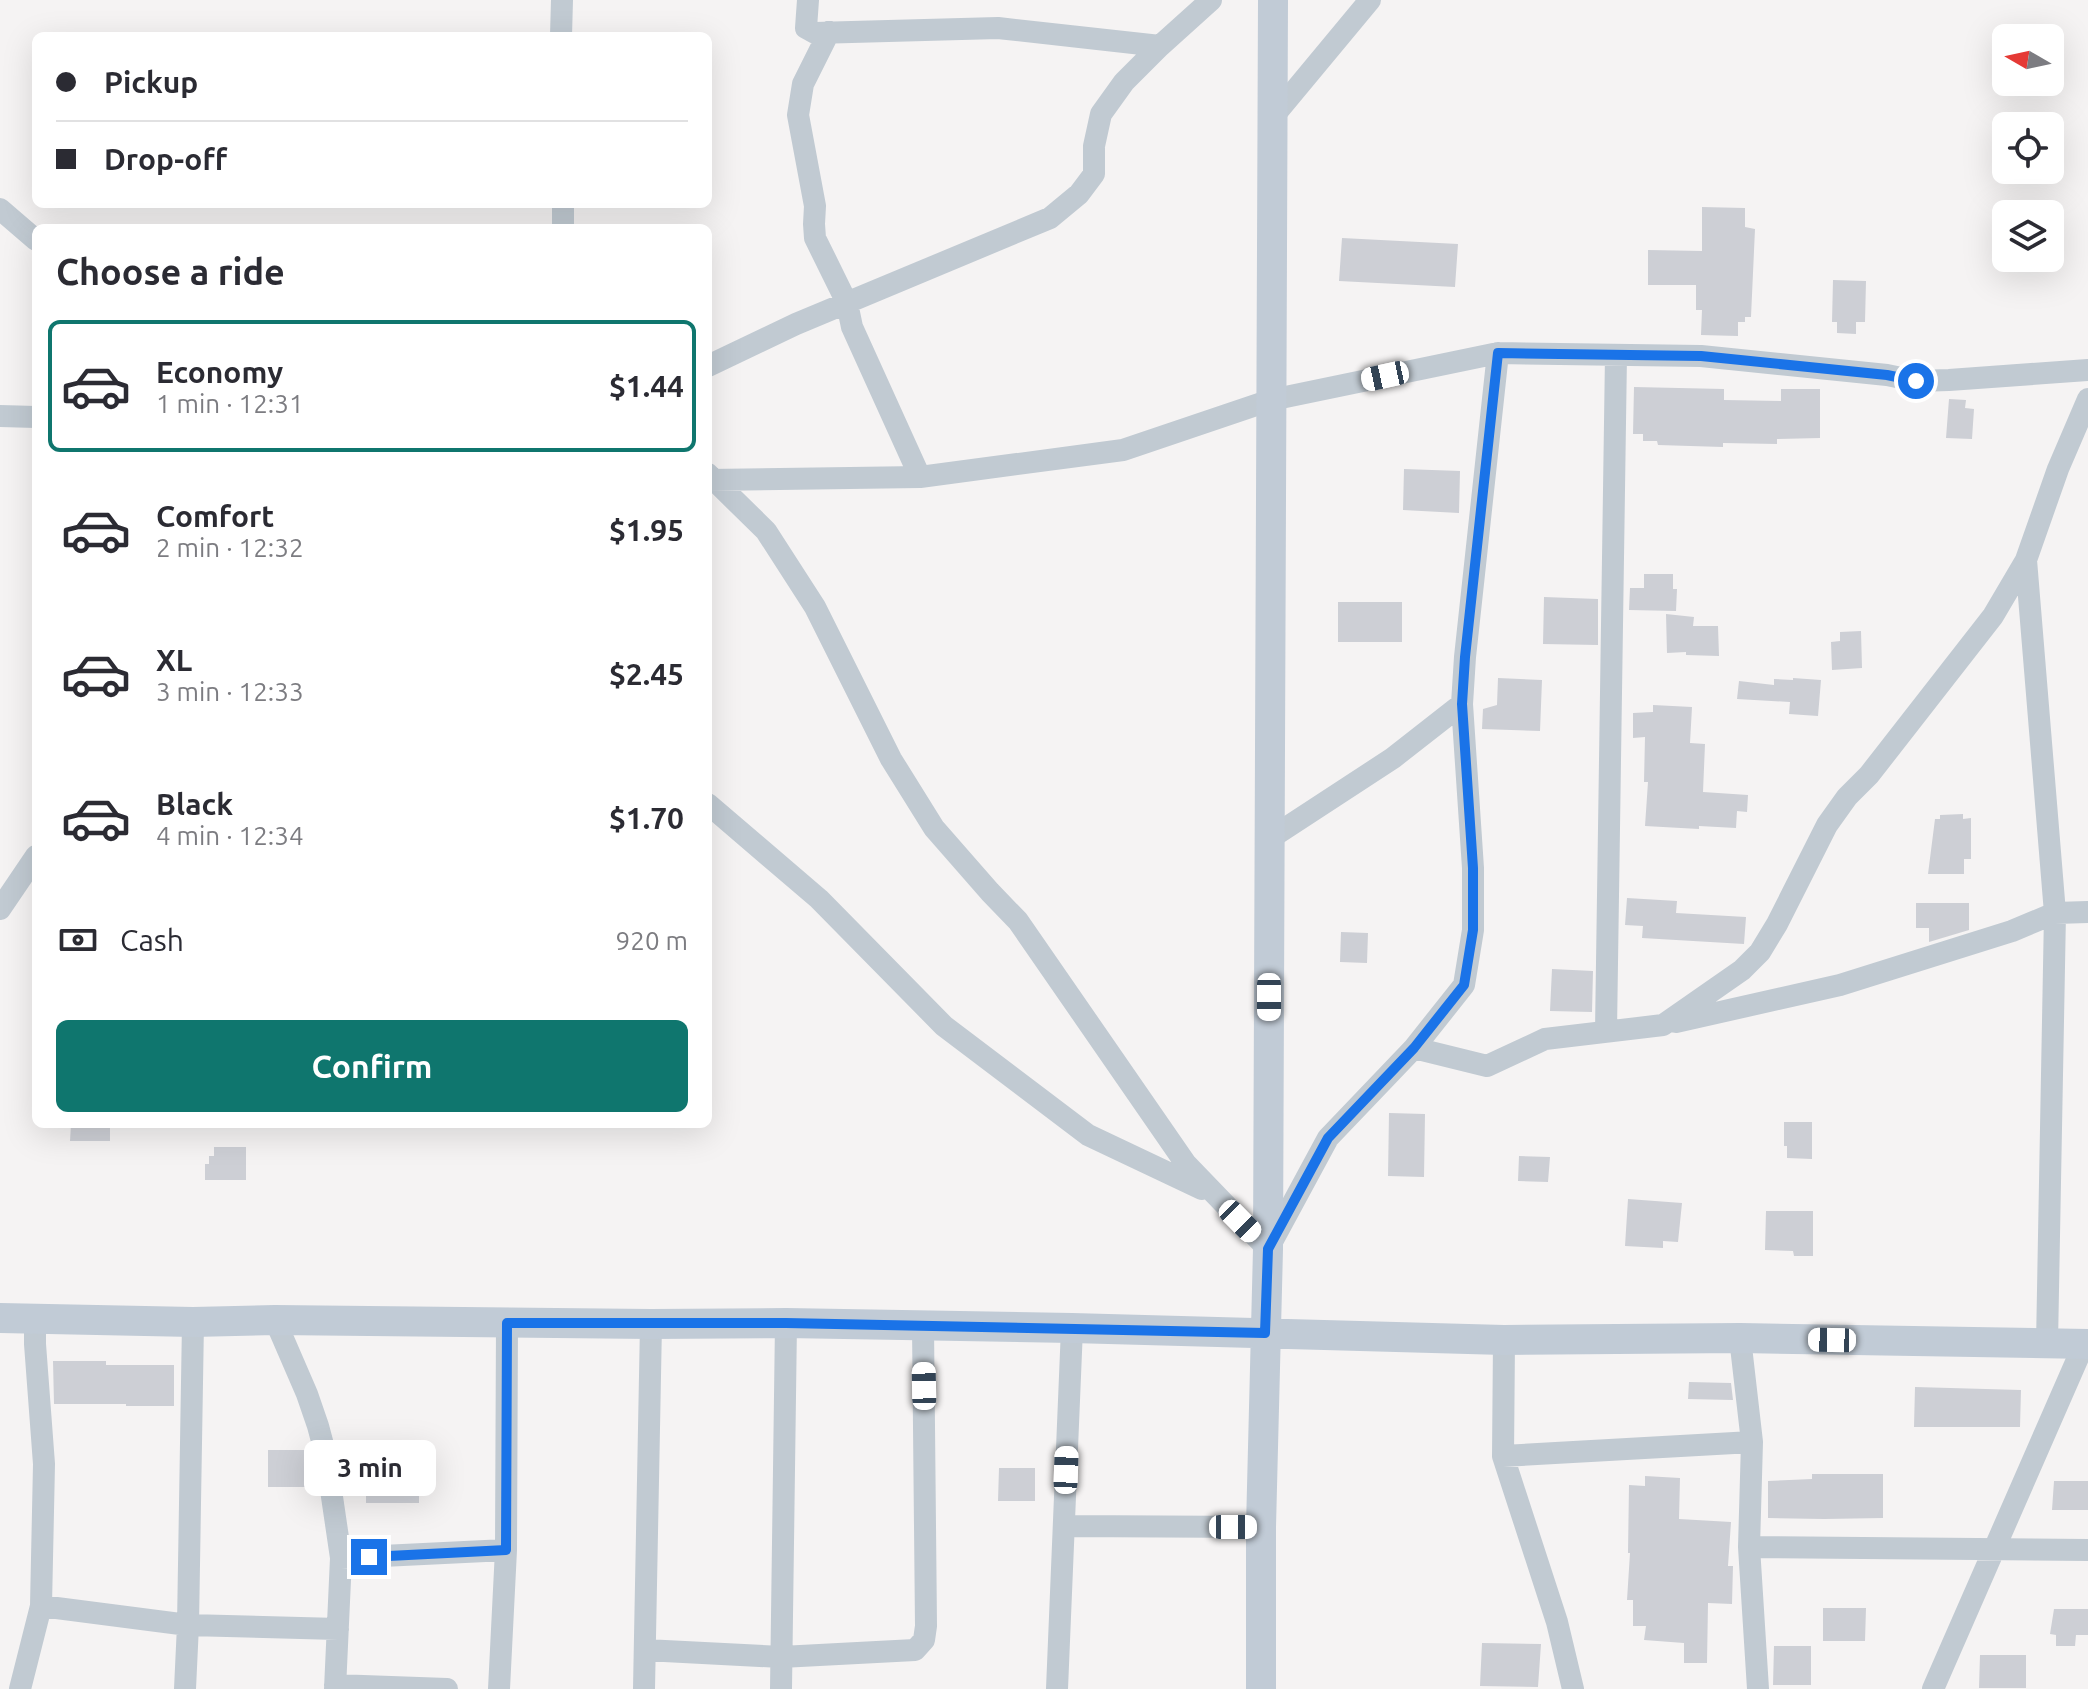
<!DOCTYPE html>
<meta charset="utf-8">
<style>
body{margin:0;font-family:Ubuntu,sans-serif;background:#f2f2f3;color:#2b2b33;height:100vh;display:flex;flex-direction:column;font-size:30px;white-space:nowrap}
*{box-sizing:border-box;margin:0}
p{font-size:26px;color:#7c7c81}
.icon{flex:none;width:44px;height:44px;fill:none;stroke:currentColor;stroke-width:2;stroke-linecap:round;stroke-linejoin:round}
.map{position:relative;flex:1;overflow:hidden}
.details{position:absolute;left:32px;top:224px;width:680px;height:904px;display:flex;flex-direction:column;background:#fff;border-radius:12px;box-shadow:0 8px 32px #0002}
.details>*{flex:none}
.hud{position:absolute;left:32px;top:32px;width:680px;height:176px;border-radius:12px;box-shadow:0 8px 32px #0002;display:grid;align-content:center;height:176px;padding:0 24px;background:#fff}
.needle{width:52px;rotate:279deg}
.controls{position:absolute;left:1992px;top:24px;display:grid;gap:16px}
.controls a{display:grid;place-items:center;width:72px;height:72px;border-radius:12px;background:#fff;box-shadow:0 8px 32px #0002;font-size:40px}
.end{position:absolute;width:36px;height:36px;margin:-18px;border:10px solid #1a73e8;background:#fff;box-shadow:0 0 0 4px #fff}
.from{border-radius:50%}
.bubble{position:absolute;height:56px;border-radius:12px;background:#fff;box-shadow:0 8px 32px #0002;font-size:26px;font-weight:700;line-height:56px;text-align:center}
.car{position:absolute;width:24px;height:48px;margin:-24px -12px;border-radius:10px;box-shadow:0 0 6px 2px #0007;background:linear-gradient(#fff 24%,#345 0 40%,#fff 0 76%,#345 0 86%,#fff 0)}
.hud b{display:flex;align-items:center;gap:28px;height:76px;font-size:30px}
.hud b+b{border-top:2px solid #e1e1e2}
.hud i{width:20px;height:20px;background:#2b2b33}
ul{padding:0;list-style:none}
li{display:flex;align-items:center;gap:24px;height:132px;margin:0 16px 12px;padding:0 8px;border:4px solid transparent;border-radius:12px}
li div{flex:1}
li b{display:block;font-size:30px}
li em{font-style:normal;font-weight:700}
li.current{border-color:#0f766e}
li>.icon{width:72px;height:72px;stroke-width:1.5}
h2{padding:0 24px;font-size:36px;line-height:96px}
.pay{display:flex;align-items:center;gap:20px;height:88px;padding:0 24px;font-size:30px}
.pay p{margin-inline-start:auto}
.button{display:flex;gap:16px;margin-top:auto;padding:16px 24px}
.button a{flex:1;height:92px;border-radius:12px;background:#0f766e;color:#fff;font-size:32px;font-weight:700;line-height:92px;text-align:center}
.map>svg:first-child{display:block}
.building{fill:#cdcfd5}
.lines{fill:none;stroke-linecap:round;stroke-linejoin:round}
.street{stroke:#c1cad2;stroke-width:22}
.secondary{stroke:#c1cbd6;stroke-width:30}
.route{stroke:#1a73e8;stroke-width:10}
</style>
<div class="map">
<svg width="2088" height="1689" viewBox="0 0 2088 1689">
<rect width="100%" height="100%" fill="#f5f3f3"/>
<path class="building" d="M1702,207L1745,208V227L1755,229L1751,317H1745V322H1738V336L1701,335L1702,310H1696V285H1648V250L1702,251Z
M1342,238L1458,244L1455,287L1339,281Z
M1833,280L1866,281L1865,322H1856V334L1837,333V322H1832Z
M1634,387L1724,389V400L1781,401V389H1820V438L1777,439V444L1723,443V447L1658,445L1657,441H1643V434H1633Z
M1949,399L1966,400L1965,408L1974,409L1972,439L1946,438Z
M1404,469L1460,471L1459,513L1403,510Z
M1644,574H1673V589H1677L1676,611L1629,610L1630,588H1644Z
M1544,597L1598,599V645L1543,644Z
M1338,602H1402V642H1338Z
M1666,614L1694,617L1693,626H1718L1719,656L1686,655V652L1667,653Z
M1861,631L1862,668L1832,670L1831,642L1840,641V632Z
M1498,678L1542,680L1540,731L1482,729L1483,709L1497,705Z
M1793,678L1821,680L1818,716L1789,714L1790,702L1737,699L1739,681L1774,685V679L1793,680Z
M1653,705L1692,707L1690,743L1705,744L1703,792L1748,795L1747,812L1737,811L1736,828L1699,826V829L1645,826L1648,782H1644L1645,737L1633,738V713L1653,712Z
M1963,814V819L1971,818V859H1964V874H1928L1935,819H1940V815Z
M1627,898L1677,901L1676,913L1746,917L1744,944L1642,938L1643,926L1625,925Z
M1916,903H1969V930L1929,942V928H1916Z
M1341,932L1368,933L1367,963L1340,962Z
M1552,969L1593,971L1592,1012L1550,1011Z
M1389,1113L1425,1114L1424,1177L1388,1176Z
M1784,1122H1812V1159L1787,1158V1146H1784Z
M71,1124H110V1141H70Z
M214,1147H246V1180H205V1164H209V1156H214Z
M1519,1156L1550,1157L1548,1182L1518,1181Z
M1628,1199L1682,1203L1678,1242L1663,1241V1248L1625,1246Z
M1766,1211H1813V1256H1794L1793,1251L1765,1250Z
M53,1361H106V1365H174V1406H126V1404H54Z
M1689,1382L1731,1383L1733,1400L1688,1399Z
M1915,1387L2021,1390L2020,1427H1914Z
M268,1450H310L316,1487H268Z
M366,1461H419V1503H366Z
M999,1468H1035V1501H998Z
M1812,1474H1883V1518L1824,1519L1768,1518V1481L1812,1479Z
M1645,1476L1680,1478L1679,1519L1731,1522L1728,1566H1733L1732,1604L1708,1603L1707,1663H1684V1643L1644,1640L1646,1626H1633V1600H1627L1630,1553H1628L1629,1485L1645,1486Z
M2054,1481H2088V1510H2052Z
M1823,1608H1866L1865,1641H1823Z
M2054,1609H2088V1635H2076L2075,1646H2056V1635L2050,1634Z
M1482,1643L1541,1644L1538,1687L1480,1686Z
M1774,1646H1811V1685H1773Z
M1980,1655H2026V1688H1979Z"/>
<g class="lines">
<path class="street" d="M808,0L806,28L815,33L998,28L1160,46
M829,32L803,84L798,115L815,206L814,224L815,238L847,303L852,327L920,477
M561,36L562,0
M1272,118L1370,0
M563,204V228
M0,209L36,240
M708,366L796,324L1050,218L1079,194L1094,174V146L1101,114L1124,82L1160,46L1211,0
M0,416L36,417
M708,474L766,531L815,607L891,759L934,828L990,892L1018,921L1186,1164L1268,1249L1328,1138L1414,1048L1487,1066L1545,1039L1663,1025L1742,970L1760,952L1777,924L1827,825L1847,797L1869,775L1993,616L2026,560L2058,469L2088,399
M709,480L920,477L1123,450L1271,400L1498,353L1701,356L1887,375L1916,381L1949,380L2088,370
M2026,560L2055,913L2047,1344
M708,804L819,899L944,1026L1088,1135L1202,1189
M1269,839L1393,758L1462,704L1465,657L1498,353
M0,909L36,856
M1676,1022L1840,985L2012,931L2055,913L2088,912
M1606,1031L1616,355
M1414,1048L1464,985L1473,930V868L1462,704
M275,1320L307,1394L318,1426L326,1456L341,1558L335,1689
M1740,1338L1752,1442L1749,1547L1758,1689
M1504,1340L1503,1456L1557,1622L1573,1689
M1503,1456L1752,1442
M1064,1526L1261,1527
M1749,1547L2088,1550
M341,1558L506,1550
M41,1606L188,1625L338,1629
M645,1650L781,1657L915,1650L924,1640L926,1626L923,1326
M335,1685L447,1689
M20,1689L41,1606L44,1464L35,1344V1319
M185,1689L188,1625L193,1322
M499,1689L506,1550L507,1323
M644,1689L651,1324
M781,1689L786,1323
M1057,1689L1072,1328
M1933,1689L2084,1344"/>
<path class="secondary" d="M0,1318L193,1322L275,1320L651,1324L786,1323L1072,1328L1504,1340L1740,1338L2088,1344
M1261,1689V1527L1268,1249L1273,0"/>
</g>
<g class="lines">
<path class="route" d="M369,1557L506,1550L507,1323H786L1265,1333L1268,1249L1328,1138L1414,1048L1464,985L1473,930V868L1462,704L1465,657L1498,353L1701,356L1887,375L1916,381"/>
</g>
</svg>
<div class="controls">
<a><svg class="needle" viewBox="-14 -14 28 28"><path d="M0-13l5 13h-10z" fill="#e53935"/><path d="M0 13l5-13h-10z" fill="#7c7c81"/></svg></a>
<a><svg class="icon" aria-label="locate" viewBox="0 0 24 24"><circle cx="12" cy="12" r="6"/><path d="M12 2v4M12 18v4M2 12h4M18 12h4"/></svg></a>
<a><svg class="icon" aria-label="layers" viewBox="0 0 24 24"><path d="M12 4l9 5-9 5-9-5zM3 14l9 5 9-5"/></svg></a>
</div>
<i class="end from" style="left:1916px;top:381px"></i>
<i class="end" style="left:369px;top:1557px"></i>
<div class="bubble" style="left:304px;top:1440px;width:132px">3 min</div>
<i class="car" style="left:1385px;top:376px;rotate:258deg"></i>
<i class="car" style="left:1269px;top:997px;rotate:180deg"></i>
<i class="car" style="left:1240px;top:1221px;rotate:135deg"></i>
<i class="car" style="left:1832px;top:1340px;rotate:271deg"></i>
<i class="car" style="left:924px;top:1386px;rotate:359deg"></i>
<i class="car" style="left:1066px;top:1470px;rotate:2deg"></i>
<i class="car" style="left:1233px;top:1527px;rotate:90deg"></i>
<div class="hud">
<b><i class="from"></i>Pickup</b>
<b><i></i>Drop-off</b>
</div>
<section class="details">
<h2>Choose a ride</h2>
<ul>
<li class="current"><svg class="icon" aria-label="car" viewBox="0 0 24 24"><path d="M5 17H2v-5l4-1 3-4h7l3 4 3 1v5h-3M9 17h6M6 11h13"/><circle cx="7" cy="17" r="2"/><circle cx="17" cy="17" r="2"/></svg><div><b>Economy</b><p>1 min · 12:31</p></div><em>$1.44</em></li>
<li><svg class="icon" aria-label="car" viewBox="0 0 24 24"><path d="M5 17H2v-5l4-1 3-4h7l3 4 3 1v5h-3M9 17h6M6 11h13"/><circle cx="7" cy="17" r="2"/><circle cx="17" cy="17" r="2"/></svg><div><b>Comfort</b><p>2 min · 12:32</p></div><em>$1.95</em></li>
<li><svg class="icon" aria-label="car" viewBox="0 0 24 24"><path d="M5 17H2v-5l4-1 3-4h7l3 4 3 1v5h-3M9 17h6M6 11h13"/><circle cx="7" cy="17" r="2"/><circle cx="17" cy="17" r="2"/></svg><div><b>XL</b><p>3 min · 12:33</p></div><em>$2.45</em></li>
<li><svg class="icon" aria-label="car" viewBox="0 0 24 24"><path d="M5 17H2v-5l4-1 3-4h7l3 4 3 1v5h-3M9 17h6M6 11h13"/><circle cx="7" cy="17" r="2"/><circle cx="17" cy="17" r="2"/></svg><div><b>Black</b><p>4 min · 12:34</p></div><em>$1.70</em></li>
</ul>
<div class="pay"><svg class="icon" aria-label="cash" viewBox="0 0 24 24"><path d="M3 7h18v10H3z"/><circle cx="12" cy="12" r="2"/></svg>Cash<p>920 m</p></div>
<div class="button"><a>Confirm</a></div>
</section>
</div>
